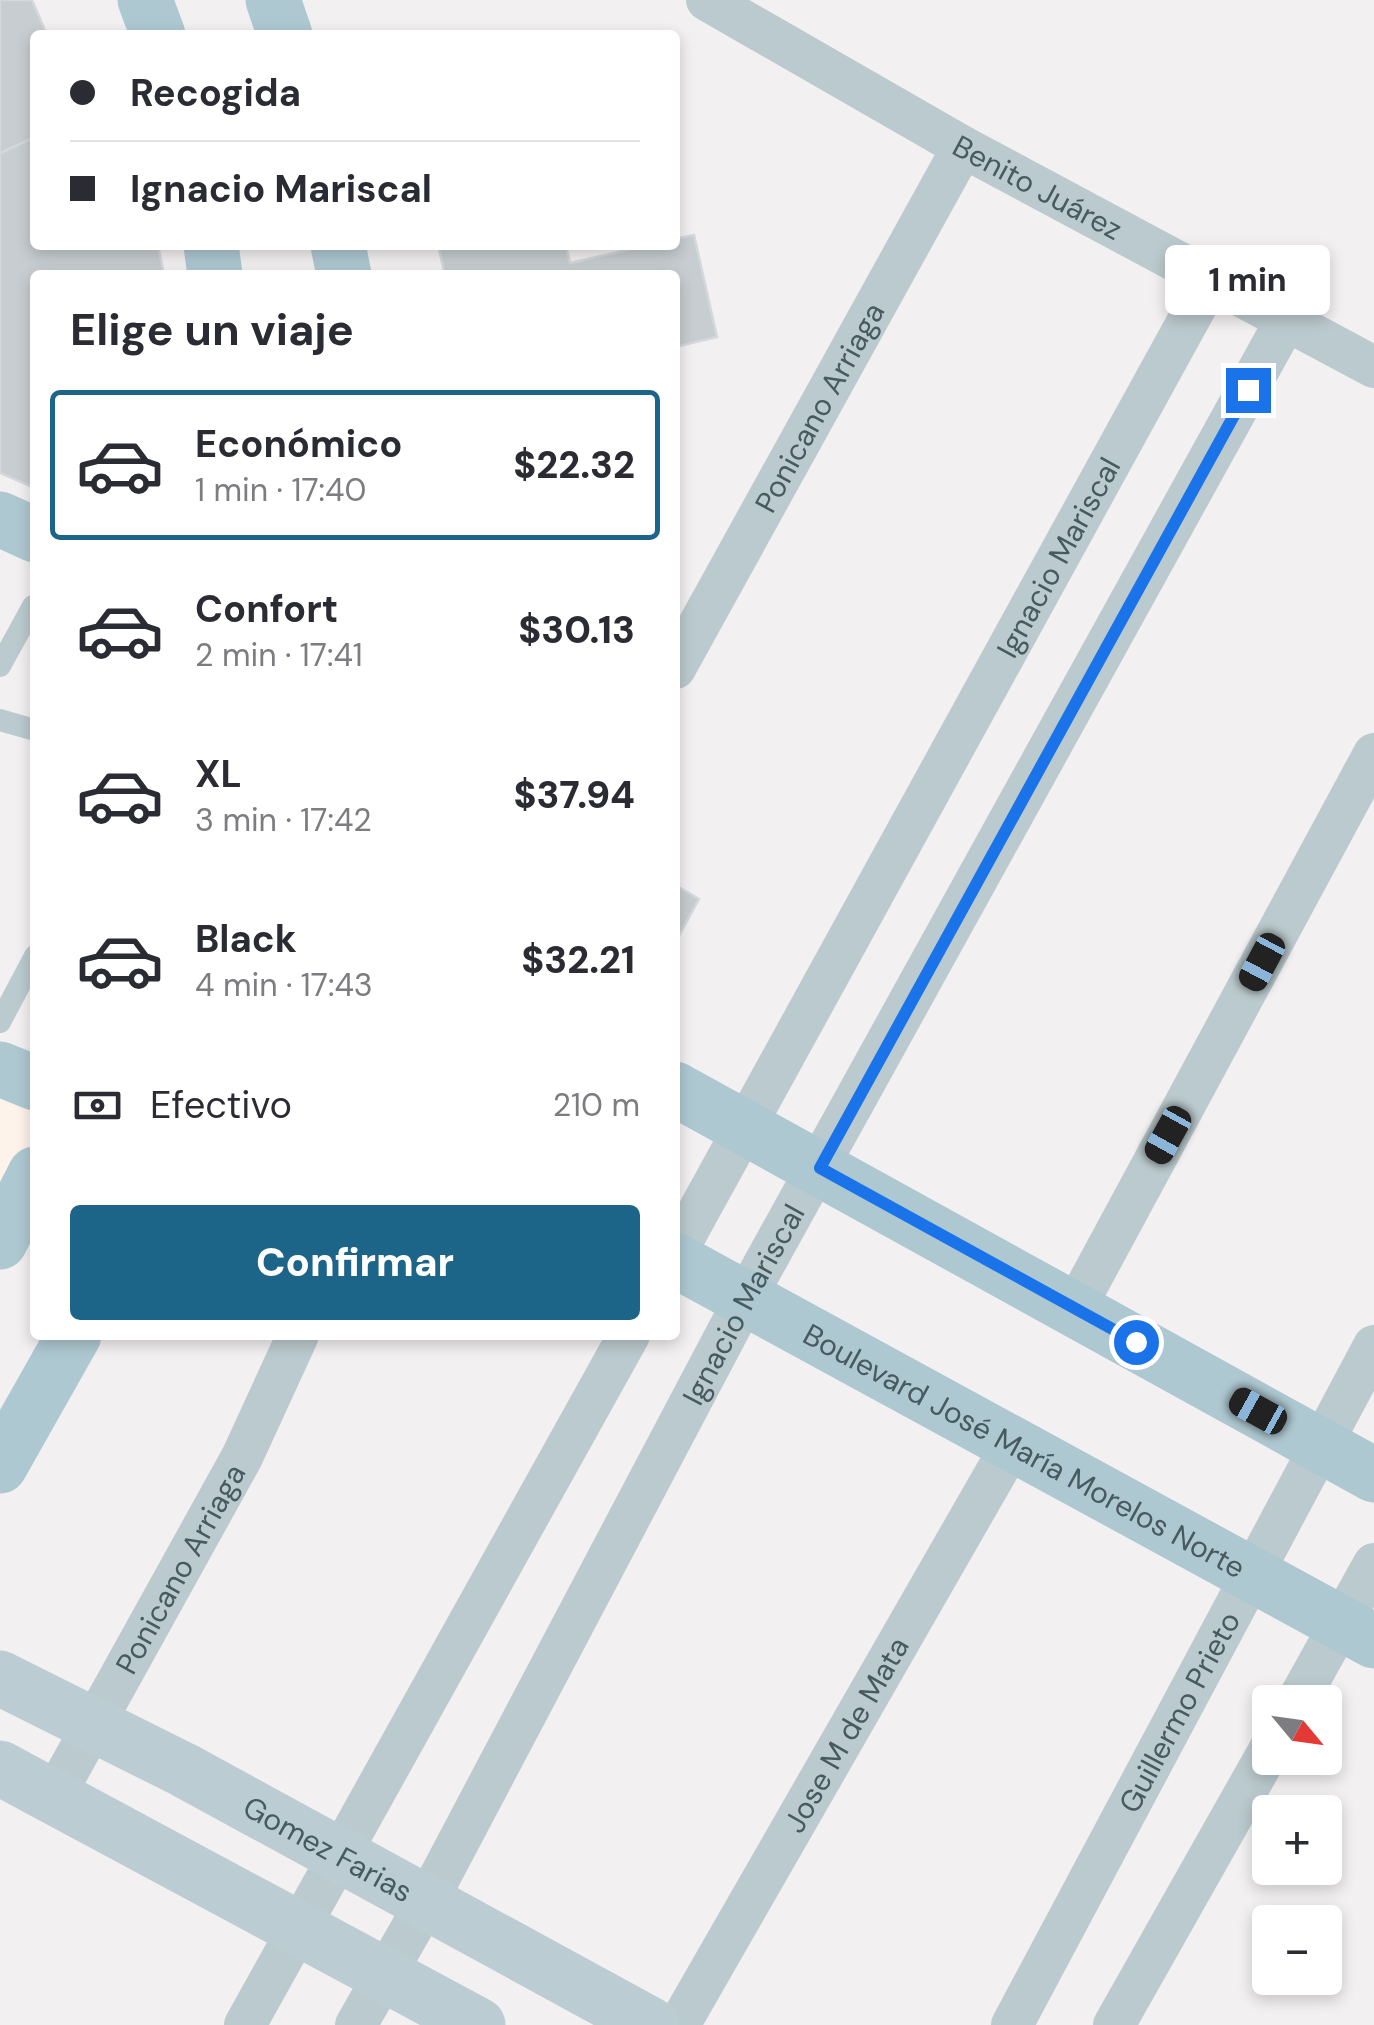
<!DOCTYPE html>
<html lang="es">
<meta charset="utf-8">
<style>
body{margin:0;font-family:"DM Sans",sans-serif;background:#f2f2f3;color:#2b2b33;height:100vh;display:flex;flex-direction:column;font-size:38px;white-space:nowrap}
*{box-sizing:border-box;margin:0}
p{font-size:32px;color:#7c7c81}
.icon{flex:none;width:55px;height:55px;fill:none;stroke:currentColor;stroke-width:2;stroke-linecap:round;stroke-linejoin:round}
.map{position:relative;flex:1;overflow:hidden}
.side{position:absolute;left:30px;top:270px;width:650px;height:1070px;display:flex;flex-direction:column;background:#fff;border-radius:10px;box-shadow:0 5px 15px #0003}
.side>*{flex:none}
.guide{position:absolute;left:30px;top:30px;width:650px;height:220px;border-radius:10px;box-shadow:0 5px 15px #0003;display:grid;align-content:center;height:220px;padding:0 40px;background:#fff}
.needle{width:65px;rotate:119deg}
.tools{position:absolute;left:1252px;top:1685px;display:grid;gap:20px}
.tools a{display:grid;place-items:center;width:90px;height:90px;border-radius:10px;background:#fff;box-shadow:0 5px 15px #0003;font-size:50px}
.end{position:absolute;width:45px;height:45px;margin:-22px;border:12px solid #1a73e8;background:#fff;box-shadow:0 0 0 5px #fff}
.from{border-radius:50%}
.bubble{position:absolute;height:70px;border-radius:10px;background:#fff;box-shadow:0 5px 15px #0003;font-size:32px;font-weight:800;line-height:70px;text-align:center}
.car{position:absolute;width:30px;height:60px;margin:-30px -15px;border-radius:12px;box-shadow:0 0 8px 2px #0007;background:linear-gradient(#222 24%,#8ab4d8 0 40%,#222 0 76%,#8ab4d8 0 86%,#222 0)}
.guide b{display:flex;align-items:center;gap:35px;height:95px;font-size:38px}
.guide b+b{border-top:2px solid #e1e1e2}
.guide i{width:25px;height:25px;background:#2b2b33}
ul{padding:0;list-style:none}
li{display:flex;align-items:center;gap:30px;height:150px;margin:0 20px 15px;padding:0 20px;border:5px solid transparent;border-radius:10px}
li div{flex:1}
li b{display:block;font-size:38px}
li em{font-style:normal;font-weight:800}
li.on{border-color:#1d6489}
li>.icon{width:90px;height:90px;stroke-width:1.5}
h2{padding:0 40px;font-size:45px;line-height:120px}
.pay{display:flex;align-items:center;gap:25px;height:110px;padding:0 40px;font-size:38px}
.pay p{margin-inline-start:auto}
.button{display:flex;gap:20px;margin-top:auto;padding:20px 40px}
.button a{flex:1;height:115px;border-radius:10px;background:#1d6489;color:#fff;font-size:40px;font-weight:800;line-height:115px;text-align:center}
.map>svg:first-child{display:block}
.commercial{fill:#fef3ea}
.building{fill:#c7cdd0;stroke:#d4d8dc;stroke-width:2.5}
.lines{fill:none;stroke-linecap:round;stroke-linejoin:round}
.lane{stroke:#bbcace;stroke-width:22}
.street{stroke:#bbcace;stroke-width:42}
.secondary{stroke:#bbcdd3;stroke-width:55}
.primary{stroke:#aec8d1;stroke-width:55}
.route{stroke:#1a73e8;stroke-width:12}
.labels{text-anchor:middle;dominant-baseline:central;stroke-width:8;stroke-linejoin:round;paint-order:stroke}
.street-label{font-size:30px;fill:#475a60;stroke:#fff}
</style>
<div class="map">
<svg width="1374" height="2025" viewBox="0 0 1374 2025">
<rect width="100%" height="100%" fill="#f3f0f1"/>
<path class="commercial" d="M0,1079L35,1094V1155L0,1227Z"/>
<path class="building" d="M0,0H32L47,35H35V137L0,153Z
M35,137V245H158L164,275H35V488L0,473V153Z
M694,235L717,337L675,347V275H445L438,245H566L570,263L649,245H675V239Z
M675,885L699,899L675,943Z"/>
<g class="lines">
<path class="lane" d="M0,666L33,606
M0,720L35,730
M0,1022L35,956"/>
<g class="street">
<path id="s1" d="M707,0L963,147L1374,367"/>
<path id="s2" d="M675,668L963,147"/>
<path id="s3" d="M675,1254L1210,281"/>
<path d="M1075,1308L1374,754"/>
<path d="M1297,1702L1374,1564"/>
<path id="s4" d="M53,1798L242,1457L298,1335"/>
<path d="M245,2025L629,1335"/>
<path id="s5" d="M356,2025L425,1905L747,1295L1285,322"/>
<path id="s6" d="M679,2025L1013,1443"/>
<path id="s7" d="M1012,2025L1374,1346"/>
<path d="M1114,2025L1270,1749"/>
</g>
<g class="secondary">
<path id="s8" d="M0,1678L184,1770L651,2025"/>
<path d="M0,1768L478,2025"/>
</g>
<g class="primary">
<path d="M145,0L158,35"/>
<path d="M273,0L285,35"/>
<path d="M211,245L215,275"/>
<path d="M338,245L344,275"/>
<path d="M0,519L35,535"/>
<path d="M0,1069L35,1083"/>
<path d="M675,1089L1374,1475"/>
<path d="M0,1242L35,1174"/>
<path id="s9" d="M675,1260L1374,1641"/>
<path d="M0,1466L74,1335"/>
</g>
</g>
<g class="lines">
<path class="route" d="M1136,1342L820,1168L1248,390"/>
</g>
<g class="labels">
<g class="street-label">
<text stroke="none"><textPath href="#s1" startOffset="380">Benito Juárez</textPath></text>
<text stroke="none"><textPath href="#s2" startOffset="298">Ponicano Arriaga</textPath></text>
<text stroke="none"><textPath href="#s3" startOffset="795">Ignacio Mariscal</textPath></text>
<text stroke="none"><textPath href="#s5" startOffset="818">Ignacio Mariscal</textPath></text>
<text stroke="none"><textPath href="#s9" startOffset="398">Boulevard José María Morelos Norte</textPath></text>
<text stroke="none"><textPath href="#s4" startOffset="262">Ponicano Arriaga</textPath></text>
<text stroke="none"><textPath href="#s7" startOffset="355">Guillermo Prieto</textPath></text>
<text stroke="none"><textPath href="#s6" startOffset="335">Jose M de Mata</textPath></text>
<text stroke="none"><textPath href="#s8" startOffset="370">Gomez Farias</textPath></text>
</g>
</g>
</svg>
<div class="tools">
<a><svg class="needle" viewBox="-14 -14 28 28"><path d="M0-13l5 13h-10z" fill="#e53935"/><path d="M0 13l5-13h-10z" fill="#7c7c81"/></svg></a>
<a>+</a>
<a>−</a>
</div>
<i class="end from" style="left:1136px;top:1342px"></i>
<i class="end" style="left:1248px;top:390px"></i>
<div class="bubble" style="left:1165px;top:245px;width:165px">1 min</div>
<i class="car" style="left:1262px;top:962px;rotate:208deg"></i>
<i class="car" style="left:1168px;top:1135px;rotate:209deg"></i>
<i class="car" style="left:1258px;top:1411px;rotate:299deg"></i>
<div class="guide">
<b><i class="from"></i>Recogida</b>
<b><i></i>Ignacio Mariscal</b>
</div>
<section class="side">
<h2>Elige un viaje</h2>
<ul>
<li class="on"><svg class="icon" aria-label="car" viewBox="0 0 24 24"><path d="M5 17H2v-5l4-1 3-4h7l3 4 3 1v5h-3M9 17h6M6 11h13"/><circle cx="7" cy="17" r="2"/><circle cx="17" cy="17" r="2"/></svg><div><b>Económico</b><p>1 min · 17:40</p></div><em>$22.32</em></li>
<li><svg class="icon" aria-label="car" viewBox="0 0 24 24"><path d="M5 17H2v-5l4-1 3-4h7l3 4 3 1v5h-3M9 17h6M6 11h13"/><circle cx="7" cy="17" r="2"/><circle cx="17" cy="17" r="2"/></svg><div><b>Confort</b><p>2 min · 17:41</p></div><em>$30.13</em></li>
<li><svg class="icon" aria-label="car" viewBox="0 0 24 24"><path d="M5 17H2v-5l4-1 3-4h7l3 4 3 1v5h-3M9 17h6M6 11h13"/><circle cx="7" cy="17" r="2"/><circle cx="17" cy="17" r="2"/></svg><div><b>XL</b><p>3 min · 17:42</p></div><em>$37.94</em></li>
<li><svg class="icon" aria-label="car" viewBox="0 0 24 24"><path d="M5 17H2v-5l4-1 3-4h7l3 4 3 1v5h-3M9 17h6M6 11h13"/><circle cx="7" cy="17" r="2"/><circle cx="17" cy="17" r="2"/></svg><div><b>Black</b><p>4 min · 17:43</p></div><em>$32.21</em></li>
</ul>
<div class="pay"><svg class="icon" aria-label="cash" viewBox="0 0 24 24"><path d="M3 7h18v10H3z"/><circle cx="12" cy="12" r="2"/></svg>Efectivo<p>210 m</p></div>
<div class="button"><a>Confirmar</a></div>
</section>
</div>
